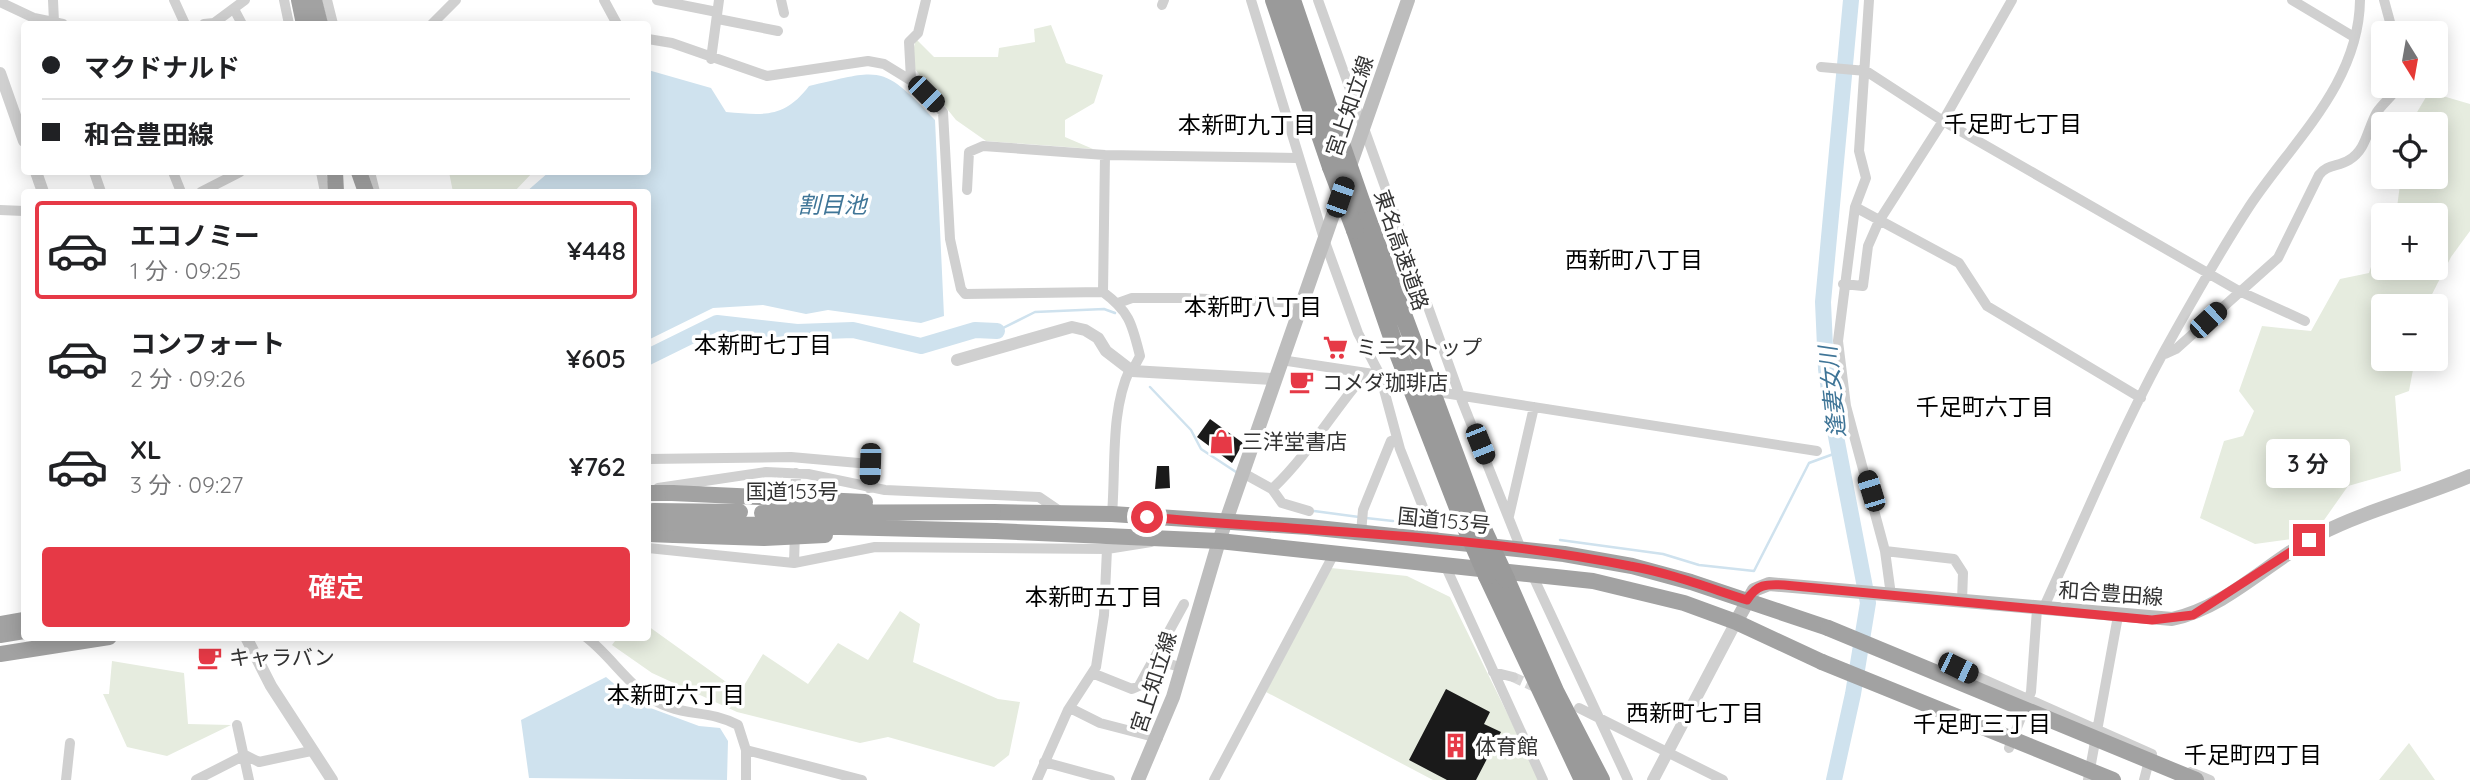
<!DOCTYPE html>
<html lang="ja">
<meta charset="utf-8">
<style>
body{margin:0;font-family:Quicksand,"Noto Sans JP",sans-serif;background:#f2f2f2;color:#202124;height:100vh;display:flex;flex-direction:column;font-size:26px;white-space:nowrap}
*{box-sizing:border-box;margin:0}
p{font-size:23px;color:#757577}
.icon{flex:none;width:38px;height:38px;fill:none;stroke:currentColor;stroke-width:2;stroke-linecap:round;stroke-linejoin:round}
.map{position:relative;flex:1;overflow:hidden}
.panel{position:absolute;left:21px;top:189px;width:630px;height:452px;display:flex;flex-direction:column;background:#fff;border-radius:7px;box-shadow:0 4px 18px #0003}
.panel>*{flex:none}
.top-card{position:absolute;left:21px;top:21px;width:630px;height:154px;border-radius:7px;box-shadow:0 4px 18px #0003;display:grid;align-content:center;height:154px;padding:0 21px;background:#fff}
.needle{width:46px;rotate:169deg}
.fabs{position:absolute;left:2371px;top:21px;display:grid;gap:14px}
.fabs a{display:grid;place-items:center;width:77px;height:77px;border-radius:7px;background:#fff;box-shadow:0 4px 18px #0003;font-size:35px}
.end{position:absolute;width:32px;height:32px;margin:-16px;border:9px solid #e63946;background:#fff;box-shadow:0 0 0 4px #fff}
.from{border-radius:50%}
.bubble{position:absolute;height:49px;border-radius:7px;background:#fff;box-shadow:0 4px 18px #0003;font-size:23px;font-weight:600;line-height:49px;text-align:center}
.car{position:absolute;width:21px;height:42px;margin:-21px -10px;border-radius:9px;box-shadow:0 0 5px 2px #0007;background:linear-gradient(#222 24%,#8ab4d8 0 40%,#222 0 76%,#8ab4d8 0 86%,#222 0)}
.top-card b{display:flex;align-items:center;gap:24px;height:66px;font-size:26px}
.top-card b+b{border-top:2px solid #e0e0e0}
.top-card i{width:18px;height:18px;background:#202124}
ul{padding:12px 0 0;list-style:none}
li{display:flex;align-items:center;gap:21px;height:98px;margin:0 14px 10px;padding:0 7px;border:4px solid transparent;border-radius:7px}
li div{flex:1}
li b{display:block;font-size:26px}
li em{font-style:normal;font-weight:600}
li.active{border-color:#e63946}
li>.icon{width:63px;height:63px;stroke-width:1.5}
.cta{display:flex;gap:14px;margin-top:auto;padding:14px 21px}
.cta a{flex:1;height:80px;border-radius:7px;background:#e63946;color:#fff;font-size:28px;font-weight:600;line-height:80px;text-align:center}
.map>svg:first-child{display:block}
.green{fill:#e6ecdf}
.water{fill:#cfe2ee}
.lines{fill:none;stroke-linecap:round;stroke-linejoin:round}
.stream{stroke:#cfe2ee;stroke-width:2.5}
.river{stroke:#cfe2ee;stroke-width:16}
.building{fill:#1a1a1a}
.minor-tunnel{stroke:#d6d6d6;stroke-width:10;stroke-dasharray:10 5;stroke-linecap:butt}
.minor{stroke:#d0d0d0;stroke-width:10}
.tertiary{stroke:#d0d0d0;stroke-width:12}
.secondary{stroke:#bdbdbd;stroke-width:14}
.trunk{stroke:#a2a2a2;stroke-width:16}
.motorway{stroke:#9a9a9a;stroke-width:18}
.trunk-bridge{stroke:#a2a2a2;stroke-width:16}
.motorway-bridge{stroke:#9a9a9a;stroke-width:18}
.route{stroke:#e63946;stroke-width:9}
.labels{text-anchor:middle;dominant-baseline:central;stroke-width:7;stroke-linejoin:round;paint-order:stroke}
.street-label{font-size:21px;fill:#333;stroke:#fff}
.poi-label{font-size:21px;fill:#333;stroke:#fff;text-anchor:start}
.neighbourhood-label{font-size:23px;fill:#000;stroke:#fff}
.water-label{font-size:23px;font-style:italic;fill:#3f7597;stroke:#fff}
</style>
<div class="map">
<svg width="2470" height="780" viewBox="0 0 2470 780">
<rect width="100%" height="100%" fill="#fff"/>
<path class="green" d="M1051,25L1066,63L1103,75L1094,103L1065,120V137L1093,149L986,141L956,120L910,63L916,39L934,57H998L999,48L1035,42L1034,29Z
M2429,92L2470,104V231L2451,257L2426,306H2384V359H2415L2409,391L2395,396L2401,471L2348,486L2322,523L2292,539L2255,544L2200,518L2224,441L2243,436L2254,411L2239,391L2262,326L2311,331L2340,279L2369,273L2379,242L2383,240L2384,268H2436V215H2396L2401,177H2436V124H2410Z
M449,172H533L514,192H453Z
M1331,568L1407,576L1450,597L1540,780H1433L1266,692Z
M900,611L920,624L913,662L998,699L1020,702L1009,755L994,767L888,737L860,743L737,712L652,673L612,645L618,637H648V626L740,692L763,654L808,684L838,643L868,660Z
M112,661L184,673L188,724L231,725L167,756L127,747L103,694H109Z
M2409,743L2435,780H2379Z"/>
<path class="water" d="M648,70L711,88L726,112C763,115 784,119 809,86C882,69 882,64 935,120L944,316L921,323L828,310L806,314L763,305L713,308L648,340V192H526L549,172H648Z
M606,677L637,703L699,726L720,728L728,741L727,780L529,778L521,720Z"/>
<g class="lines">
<path class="stream" d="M997,331L1035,312L1104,309L1115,313
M1150,387L1191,430L1201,449L1236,472
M1314,511L1359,517
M1366,518L1393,521
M1560,540L1663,554L1699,565L1754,571L1809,463L1839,452"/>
<path class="river" d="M648,357L717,323L797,332L853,330L921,346L975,330L997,331
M1834,780L1853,694L1868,603L1834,426L1826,369L1823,302L1851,0"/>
</g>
<path class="building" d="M1210,419L1243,443L1232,463L1197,437Z
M1157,466H1169L1170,488L1155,489Z
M1446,689L1490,712L1484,724L1501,732L1476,780H1447L1409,760Z"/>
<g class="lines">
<path class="minor-tunnel" d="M1513,677L1537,688"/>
<path class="minor" d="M53,0L54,22
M174,0L185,24
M284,0L289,24
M327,0L333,24
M604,0L617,24
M657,0L717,12
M781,0L784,13
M1251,0L1325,242L1358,333L1380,375L1400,449L1436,540
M1318,0L1460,396L1521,549
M1869,0L1859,151L1866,178L1855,207L1838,341L1846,406L1885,551L1891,595
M2292,0L2354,37
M2384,0L2393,33
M0,2L34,18L63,24
M1162,5L1164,0
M234,9L242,24
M718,19L778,31
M204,24L214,23L245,0
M432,24L456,0
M648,39L672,43L767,76L868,61L884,64L915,83L943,112L950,239L961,289L965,294L1103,292C1130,312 1132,324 1140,356L1132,371
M711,59L719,0
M1821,67L1866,71L1943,121L2239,291L2305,321
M911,79L909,42L918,33L926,0
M94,172L101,192
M173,172L181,192
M321,172L325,192
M370,172L375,192
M967,190L969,152L983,146L1105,155L1297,158
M201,192L240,172
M1855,207L1959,263L1987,306L2141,398
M0,210L24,211
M1843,284L1863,286L1868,246L1879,221L1943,121L2012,0
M1103,292L1105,155
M1118,303L1132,298H1185L1302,303
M2165,354L2176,349L2278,258L2319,175C2327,164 2338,167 2349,160C2367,149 2367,129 2377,112C2383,103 2393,96 2398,86
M1281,360L1380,375L1393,384
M1444,393L1817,451
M648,459L791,457L870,464L869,488
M1243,473L1272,489L1282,503L1309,511
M658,488L766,472L808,474L885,490L1039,497L1061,512
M1272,489C1309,454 1333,411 1366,373
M795,503L796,473
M1112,514C1116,467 1110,411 1130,369
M1509,516L1534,407
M1361,533L1363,510L1391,441L1397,439
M648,548L794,563L875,547L1107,549L1151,542
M1885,551L1954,559L1963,573L1962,601
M794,563L795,532
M1445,565L1543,780
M1531,572L1628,780
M2043,609C2086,516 2125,419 2176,330C2199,289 2223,247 2249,207C2292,142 2359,84 2360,0
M586,637C615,659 633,695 669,707C694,716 711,711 738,725L746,750V780
M1155,660L1180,667
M1958,668L2152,754
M1493,672L1513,677
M1092,673L1132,689L1139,686L1184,604
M1070,708L1100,723L1158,738
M1579,708L1723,780
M237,725L249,780
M2009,748L2031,692L2037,609
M746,750L862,780
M245,755L259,762L311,751
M1044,762L1110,780
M2191,772L2210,780
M66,780L70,743
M196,780L245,755
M1037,780L1068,710L1096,667L1104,615L1107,549
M1214,780L1335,552
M2088,780L2118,616
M2144,780L2150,757"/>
<path class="tertiary" d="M0,73L24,141
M36,172L43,192
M957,360L1072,327L1085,330L1098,338L1106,351L1132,371L1274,379
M246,637L271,686L332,780
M1653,780L1736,622"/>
<path class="secondary" d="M1736,622L1754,590L1769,584L2172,619C2228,607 2270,560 2320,534C2367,510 2421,497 2470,476
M1138,780L1173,697L1219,541L1408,0"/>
<path class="trunk" d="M299,0L304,24
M314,0L320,24
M335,172L336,192
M359,172L366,192
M648,493H672
M993,512L1112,514L1308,527L1564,554L1632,566L1691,582L1828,628
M995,531L1219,541L1593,581L1684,603L1736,622L1822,662
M648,534L674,535
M0,624L24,620
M0,635L24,631
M0,654L109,637"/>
<path class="motorway" d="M1274,0L1331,167
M1292,0L1338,135
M1362,204L1482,527
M1355,230L1394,343L1465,526
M1487,576L1583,780
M1506,579L1556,693L1601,780"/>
<path class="trunk-bridge" d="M672,493L865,502
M653,511L740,512
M762,513L993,512
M648,522L995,531
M674,535L764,538L825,535
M1828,628L2196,780
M1822,662L2113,780"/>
<path class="motorway-bridge" d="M1338,135L1362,204
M1331,167L1355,230
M1465,526L1487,576
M1482,527L1506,579"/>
</g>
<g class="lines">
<path class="route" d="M1147,517C1308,532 1471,534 1630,566C1670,573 1709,588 1747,600C1757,584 1766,584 1784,585L2152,620L2193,615L2309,540"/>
</g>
<defs>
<symbol id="supermarket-bare" viewBox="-9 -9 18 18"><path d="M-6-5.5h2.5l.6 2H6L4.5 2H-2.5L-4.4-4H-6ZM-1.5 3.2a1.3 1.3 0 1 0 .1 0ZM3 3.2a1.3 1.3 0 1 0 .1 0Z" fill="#e63946" stroke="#fff" stroke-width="2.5" paint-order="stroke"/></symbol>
<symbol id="cafe-bare" viewBox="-9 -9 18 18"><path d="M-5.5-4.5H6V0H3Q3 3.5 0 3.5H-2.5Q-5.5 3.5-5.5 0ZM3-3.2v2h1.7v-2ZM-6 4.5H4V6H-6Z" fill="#e63946" stroke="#fff" stroke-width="2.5" paint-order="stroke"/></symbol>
<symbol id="shop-bare" viewBox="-9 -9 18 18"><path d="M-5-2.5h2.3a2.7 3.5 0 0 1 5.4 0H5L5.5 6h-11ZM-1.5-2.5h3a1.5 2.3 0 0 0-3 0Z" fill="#e63946" stroke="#fff" stroke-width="2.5" paint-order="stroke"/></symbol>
<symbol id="building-bare" viewBox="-9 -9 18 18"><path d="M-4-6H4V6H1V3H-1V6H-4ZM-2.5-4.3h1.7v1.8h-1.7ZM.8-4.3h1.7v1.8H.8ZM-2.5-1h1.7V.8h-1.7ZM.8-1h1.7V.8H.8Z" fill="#e63946" stroke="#fff" stroke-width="2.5" paint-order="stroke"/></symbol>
</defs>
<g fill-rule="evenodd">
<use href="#supermarket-bare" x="1318" y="330" width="35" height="35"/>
<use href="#cafe-bare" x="1284" y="364" width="35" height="35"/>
<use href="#shop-bare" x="1204" y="424" width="35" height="35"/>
<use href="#cafe-bare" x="192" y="640" width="35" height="35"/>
<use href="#building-bare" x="1438" y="728" width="35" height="35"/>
</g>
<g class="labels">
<g class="street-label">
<text transform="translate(1349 106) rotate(-71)">宮上知立線</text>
<text transform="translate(1402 250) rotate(71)">東名高速道路</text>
<text x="792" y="491">国道153号</text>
<text transform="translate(1444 520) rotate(6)">国道153号</text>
<text transform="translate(2111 593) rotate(4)">和合豊田線</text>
<text transform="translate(1153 682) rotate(-72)">宮上知立線</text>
</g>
<g class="poi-label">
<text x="1356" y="347">ミニストップ</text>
<text x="1322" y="382">コメダ珈琲店</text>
<text x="1242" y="441">三洋堂書店</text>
<text x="229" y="657">キャラバン</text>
<text x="1475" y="746">体育館</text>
</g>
<g class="neighbourhood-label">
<text x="2013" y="123">千足町七丁目</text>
<text x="1247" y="124">本新町九丁目</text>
<text x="1634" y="259">西新町八丁目</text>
<text x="1253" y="306">本新町八丁目</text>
<text x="763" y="344">本新町七丁目</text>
<text x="1985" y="406">千足町六丁目</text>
<text x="1094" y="596">本新町五丁目</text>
<text x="676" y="694">本新町六丁目</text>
<text x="1695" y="712">西新町七丁目</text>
<text x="1982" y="723">千足町三丁目</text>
<text x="2253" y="754">千足町四丁目</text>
</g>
<g class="water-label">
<text x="832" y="204">割目池</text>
<text transform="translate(1832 392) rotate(-96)">逢妻女川</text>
</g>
</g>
</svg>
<div class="fabs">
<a><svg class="needle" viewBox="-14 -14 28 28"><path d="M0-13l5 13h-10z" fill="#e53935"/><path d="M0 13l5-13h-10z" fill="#757577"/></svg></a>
<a><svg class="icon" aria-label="locate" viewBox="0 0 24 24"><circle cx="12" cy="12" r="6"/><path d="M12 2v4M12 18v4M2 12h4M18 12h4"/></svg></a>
<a>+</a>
<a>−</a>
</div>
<i class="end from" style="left:1147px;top:517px"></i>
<i class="end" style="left:2309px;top:540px"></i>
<div class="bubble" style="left:2266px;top:439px;width:84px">3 分</div>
<i class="car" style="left:926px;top:94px;rotate:135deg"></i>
<i class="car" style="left:1340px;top:197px;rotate:19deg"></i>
<i class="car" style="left:2208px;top:320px;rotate:47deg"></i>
<i class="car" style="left:1480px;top:444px;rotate:158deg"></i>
<i class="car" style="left:870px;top:464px;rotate:182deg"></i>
<i class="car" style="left:1871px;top:491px;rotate:343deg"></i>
<i class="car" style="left:1958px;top:668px;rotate:116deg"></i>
<div class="top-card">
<b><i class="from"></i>マクドナルド</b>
<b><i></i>和合豊田線</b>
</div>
<section class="panel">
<ul>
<li class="active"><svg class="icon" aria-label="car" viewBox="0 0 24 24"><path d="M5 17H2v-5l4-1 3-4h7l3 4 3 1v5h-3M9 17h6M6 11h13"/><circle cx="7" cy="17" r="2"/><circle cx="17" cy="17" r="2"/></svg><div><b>エコノミー</b><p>1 分 · 09:25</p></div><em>¥448</em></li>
<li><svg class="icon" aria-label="car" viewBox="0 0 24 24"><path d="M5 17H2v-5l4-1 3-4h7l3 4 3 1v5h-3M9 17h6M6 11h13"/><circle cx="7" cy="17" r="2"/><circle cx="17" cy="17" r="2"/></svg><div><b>コンフォート</b><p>2 分 · 09:26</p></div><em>¥605</em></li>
<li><svg class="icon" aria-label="car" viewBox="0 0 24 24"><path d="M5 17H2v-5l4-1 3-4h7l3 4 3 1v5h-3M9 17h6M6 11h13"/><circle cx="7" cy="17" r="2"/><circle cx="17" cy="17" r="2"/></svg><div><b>XL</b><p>3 分 · 09:27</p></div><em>¥762</em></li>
</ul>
<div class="cta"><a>確定</a></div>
</section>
</div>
